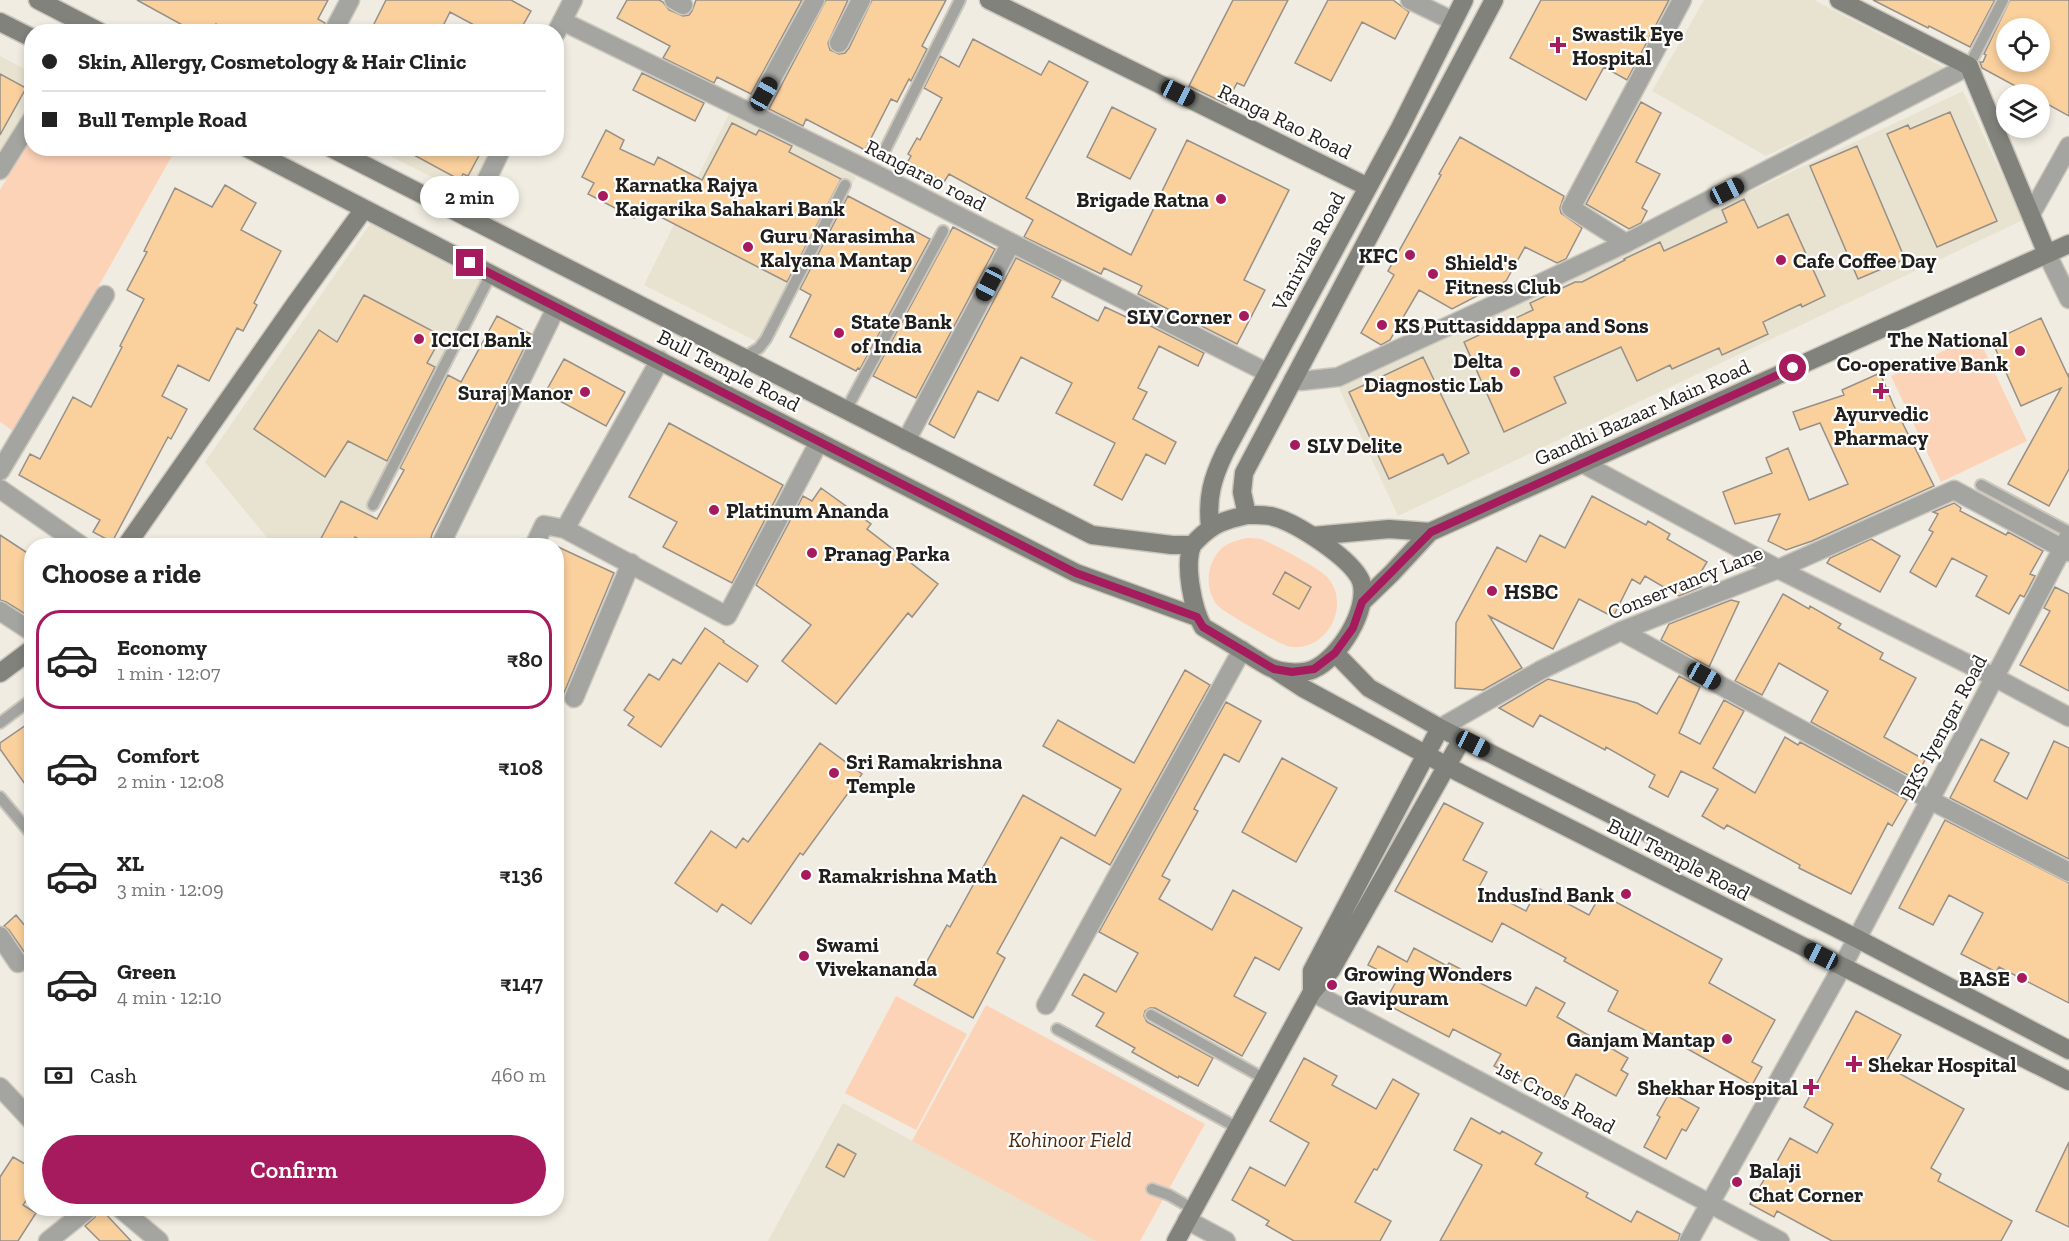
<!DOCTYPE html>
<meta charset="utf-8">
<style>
body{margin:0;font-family:"Zilla Slab",serif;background:#f2f2f2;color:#222;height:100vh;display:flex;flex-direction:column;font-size:22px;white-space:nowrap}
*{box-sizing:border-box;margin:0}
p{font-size:20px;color:#767676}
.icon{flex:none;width:33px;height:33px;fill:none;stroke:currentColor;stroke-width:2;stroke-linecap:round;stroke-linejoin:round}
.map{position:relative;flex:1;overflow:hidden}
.side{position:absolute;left:24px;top:538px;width:540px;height:678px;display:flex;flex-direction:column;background:#fff;border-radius:24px;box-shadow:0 3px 9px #0003}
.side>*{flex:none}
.banner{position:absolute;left:24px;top:24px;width:540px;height:132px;border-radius:24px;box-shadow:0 3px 9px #0003;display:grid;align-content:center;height:132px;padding:0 18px;background:#fff}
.controls{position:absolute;left:1996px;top:18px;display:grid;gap:12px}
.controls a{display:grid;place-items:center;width:54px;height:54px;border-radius:50%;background:#fff;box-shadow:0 3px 9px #0003;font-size:30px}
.end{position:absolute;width:27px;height:27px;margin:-14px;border:8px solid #a61a5e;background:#fff;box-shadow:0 0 0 3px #fff}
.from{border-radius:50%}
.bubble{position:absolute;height:42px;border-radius:21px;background:#fff;box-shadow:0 3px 9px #0003;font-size:20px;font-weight:600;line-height:42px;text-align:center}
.car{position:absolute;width:18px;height:36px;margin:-18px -9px;border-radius:8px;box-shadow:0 0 4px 2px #0007;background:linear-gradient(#222 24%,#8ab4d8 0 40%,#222 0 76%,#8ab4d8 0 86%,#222 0)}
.banner b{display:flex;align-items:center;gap:21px;height:57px;font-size:22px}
.banner b+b{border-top:2px solid #e0e0e0}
.banner i{width:15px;height:15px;background:#222}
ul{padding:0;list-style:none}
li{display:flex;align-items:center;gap:18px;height:99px;margin:0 12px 9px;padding:0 6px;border:3px solid transparent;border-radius:24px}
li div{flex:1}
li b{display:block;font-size:22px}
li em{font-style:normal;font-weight:600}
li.on{border-color:#a61a5e}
li>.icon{width:54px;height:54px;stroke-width:1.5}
h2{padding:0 18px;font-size:27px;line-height:72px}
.pay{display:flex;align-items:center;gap:15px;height:66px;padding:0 18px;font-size:22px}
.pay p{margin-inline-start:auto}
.action{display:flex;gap:12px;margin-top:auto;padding:12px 18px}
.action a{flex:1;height:69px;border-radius:36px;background:#a61a5e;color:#fff;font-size:24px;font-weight:600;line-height:69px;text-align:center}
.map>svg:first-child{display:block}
.built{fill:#e8e2d0}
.green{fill:#fdd3b8}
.building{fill:#fad09d;stroke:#979088;stroke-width:1.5;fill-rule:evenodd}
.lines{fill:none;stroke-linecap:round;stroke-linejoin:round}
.lane-casing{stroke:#cbc7bd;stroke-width:14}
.street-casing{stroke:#cbc7bd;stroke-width:21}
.secondary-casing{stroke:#cbc7bd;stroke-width:21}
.lane{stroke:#a4a4a0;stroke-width:10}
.street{stroke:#a4a4a0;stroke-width:18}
.secondary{stroke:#81827b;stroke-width:18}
.route{stroke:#a61a5e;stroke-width:8}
.poi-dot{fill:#a61a5e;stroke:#fff;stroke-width:2}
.labels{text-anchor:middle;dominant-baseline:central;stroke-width:4.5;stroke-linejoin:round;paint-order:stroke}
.poi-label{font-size:21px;font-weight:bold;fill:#211f1b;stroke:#fff;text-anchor:start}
.street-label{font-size:21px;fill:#211f1b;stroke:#fff}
.park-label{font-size:21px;font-style:italic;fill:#4e290e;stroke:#fff}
</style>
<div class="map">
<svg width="2069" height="1241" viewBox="0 0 2069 1241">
<rect width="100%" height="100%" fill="#f0ece1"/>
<path class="built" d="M1704,0H1814L1949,70L1766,156L1652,91Z
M0,56L32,73L31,111L0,163Z
M1963,91L2023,220L1398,516L1338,386Z
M729,114L856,177L768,347L644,285Z
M376,149H493L470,196Z
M373,220L493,284L357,546H274L205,462Z
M843,1103L1096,1241H768Z"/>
<path class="green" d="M31,137L32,148H163L173,154L16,433L0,422V190Z
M1977,335L2027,441L1941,482L1891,376Z
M1247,538C1251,538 1257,538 1261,539C1274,544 1320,568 1328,578C1349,603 1331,644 1299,647C1295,647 1288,647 1285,645C1275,642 1224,612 1218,606C1204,590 1206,563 1222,548C1229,542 1238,540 1247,538Z
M896,996L967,1034L916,1130L845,1093Z
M986,1005L1205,1124L1140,1241H1096L912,1141Z"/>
<path class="building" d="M137,0H328L318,19L325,23L322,32H230L216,24L211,32H195Z
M386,0H511L531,11L519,32H487L450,12L440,32H370Z
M627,0H659L663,2L669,10L683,16L689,15L692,11L696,0H802L751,94L717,77L714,83L663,58L670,46L617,18Z
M826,0H848L828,43L830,50L839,54L845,53L849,48L872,0H946L922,46L927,49L911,81L909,79L897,102L891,99L865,150L806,119L803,126L769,109Z
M1233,0H1288L1244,86L1237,83L1226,104L1189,86Z
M1328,0H1393L1409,12L1395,39L1362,22L1331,81L1295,63Z
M1541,0H1669L1627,80L1604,67L1586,100L1510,58Z
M1873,0H1995L1970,47L1929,26L1928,28Z
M2010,0H2069V116L2040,100V94H2030L1982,68L1980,62H1983L1986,55L1984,54ZM2007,28H2040V62H2007Z
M973,39L1041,75L1049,61L1088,82L1026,198L1131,255L1187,140L1289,190L1244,280L1265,290L1237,344L1138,294L1142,286L1104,268L1101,274L1024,237L1033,220L949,174L944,182L907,163L911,156L908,154L917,138L920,140L942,98L924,88L940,56L959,67Z
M642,73L704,103L695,121L633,90Z
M0,74L26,88L0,135Z
M1641,102L1661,113L1636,162L1660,174L1642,208L1647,211L1641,223L1629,229L1586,204Z
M1112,107L1156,129L1130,179L1087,157Z
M1950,112L1997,221L1937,247L1887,134L1908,125L1910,129Z
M732,123L756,135L759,130L792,146L789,152L841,179L787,282L655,214L654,216L639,208L634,218L588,194L594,183L582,177L606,130L624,140L620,149L654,165L658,157L702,180Z
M1460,137L1564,196L1560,208L1561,213L1582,228L1566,259L1557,263L1525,247L1506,281L1452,309L1419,290L1390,340L1381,345L1361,333L1394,275L1388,271L1441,175L1439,174Z
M1857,146L1905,259L1858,279L1810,166Z
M401,148H483L468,176L463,174L460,180Z
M225,185L256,203L241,230L281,251L254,303L257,305L243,331L237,328L209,381L178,365L162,396L187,409L171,439L168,437L112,542L93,532L100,520L19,475L30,454L40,459L73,397L91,407L122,347L120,346L144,299L127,290L147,252L144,251L175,188L212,207Z
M848,196L930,239L860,369L858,368L856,371L790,337L811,295L800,289Z
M1744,199L1758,228L1788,214L1825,296L1802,307L1801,304L1763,322L1768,334L1722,355L1719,348L1672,369L1670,365L1637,381L1621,347L1554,377L1566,403L1504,432L1464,342L1533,310L1530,303L1575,282H1582L1625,260L1624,259L1660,242L1664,251L1727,222L1722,210Z
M953,227L995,249L916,398L873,376Z
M1016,258L1061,280L1052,297L1098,321L1105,307L1126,317L1127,314L1204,353L1198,366L1159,346L1138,388L1147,392L1133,419L1176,442L1165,464L1146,454L1122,500L1094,485L1115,443L1056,413L1072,383L1021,357L998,401L978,391L954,438L929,424Z
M364,295L442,336L427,363L435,367L387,461L348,441L325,477L254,429L319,330L337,342Z
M497,316L531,334L432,534L429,546H371L355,537L350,546H317L341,501L377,519L404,470L400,468L448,375L461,382Z
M2041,318L2068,376L2069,373V469L2049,506L2008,484L2061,388L2021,406L1992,341Z
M1423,357L1469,453L1448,464L1443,454L1389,479L1349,392Z
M564,359L625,392L606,426L545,393Z
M1880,373L1893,404L1934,486L1812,541L1786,550L1768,541L1780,514L1735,524L1723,492L1772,473L1766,458L1788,448L1809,500L1848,484L1820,423L1800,430L1793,412L1844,395L1842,390Z
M669,423L783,485L732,583L663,547L677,522L629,497Z
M821,488L871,524L867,529L938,584L912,617L908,613L836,704L782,661L811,625L756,585L803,496L812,501Z
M1592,496L1646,525L1648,521L1670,534L1667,539L1707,562L1693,585L1701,587L1679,596L1645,576L1640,584L1632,579L1613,617L1579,599L1553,649L1489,616L1522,668L1483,690L1455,688L1456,623L1497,547L1526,562L1540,535L1565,548Z
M1954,503L1961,508L1960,511L2006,535L2008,532L2043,551L2030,574L2035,576L2024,597L2020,595L2009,614L1976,596L1987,576L1952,558L1936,587L1910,572L1933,532L1929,530L1938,514L1933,512Z
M0,535L32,556V618L6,602L0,600Z
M1871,539L1900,556L1880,592L1827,563L1830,558Z
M556,546L614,573L556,712Z
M1285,572L1311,587L1299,609L1273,594Z
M2055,587L2069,594V691L2020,665L2050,611L2044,608Z
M1783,594L1809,609L1810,606L1841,624L1838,628L1883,653L1880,659L1916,678L1884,737L1925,760L1915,779L1811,722L1828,691L1779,663L1762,695L1735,681Z
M1731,600L1739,602L1709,667L1661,640L1669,624Z
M705,628L724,641L723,642L758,666L747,682L719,663L661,747L628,725L634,717L624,710L649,674L659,680L673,659L681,664Z
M1185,670L1210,685L1110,865L1061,837L997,953L1005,958L973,1018L914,985L947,925L950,927L1023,795L1095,836L1121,789L1043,746L1058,720L1134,763Z
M1679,676L1700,687L1679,733L1700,744L1724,700L1744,711L1713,768L1755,793L1785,737L1798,745L1800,742L1907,800L1892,826L1888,823L1851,894L1799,868L1800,865L1727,825L1724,829L1702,816L1718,789L1681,771L1668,797L1649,787L1655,775L1606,747L1605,750L1540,715L1533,727L1499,708L1548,679L1637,703L1657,714Z
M1226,702L1261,721L1239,762L1224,754L1194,809L1198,811L1162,876L1170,880L1159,899L1212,930L1233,890L1302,928L1279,970L1255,957L1234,996L1266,1013L1242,1056L1155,1008H1150L1145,1011L1144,1016L1147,1022L1213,1058L1198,1086L1179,1076L1178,1078L1132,1052L1135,1048L1096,1026L1104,1013L1072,995L1084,974L1116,992L1138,953L1099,932Z
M32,721V794L0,749V743Z
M1981,739L2009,753L1994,781L2027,799L2054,741L2069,748V859L1950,798Z
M820,743L862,774L803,855L800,853L751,924L722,904L717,912L675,883L711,831L736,848L743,838L748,842Z
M1282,758L1337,788L1296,862L1242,832Z
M1444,803L1483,823L1463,860L1487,872L1479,887L1526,911L1538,888L1589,915L1601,894L1722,959L1709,983L1775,1020L1752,1062L1762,1067L1752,1085L1677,1043L1675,1046L1608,1011L1618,991L1564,961L1566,958L1502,923L1492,942L1395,891Z
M1945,820L2069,883V1003L1999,967L1996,972L1961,954L1983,913L1949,895L1933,925L1899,908Z
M16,915L32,934V948L25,953L9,930L4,926Z
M1378,946L1407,962L1414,948L1447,966L1449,963L1480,979L1478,982L1526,1006L1536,987L1565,1003L1557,1017L1628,1058L1621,1070L1628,1074L1616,1096L1576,1074L1563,1099L1526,1079L1524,1082L1494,1066L1501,1054L1453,1029L1449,1037L1384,1003L1397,980L1368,965Z
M1856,1011L1901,1035L1884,1065L1964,1109L1931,1168L1941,1174L1938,1181L2012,1221L2001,1241H1832L1777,1211L1774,1217L1750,1204L1769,1171L1771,1172L1790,1138L1817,1153L1833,1124L1804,1107Z
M1304,1058L1337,1076L1332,1085L1376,1109L1393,1079L1419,1094L1377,1170L1374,1169L1355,1202L1391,1221L1380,1241H1294L1266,1225L1269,1221L1232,1200L1250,1167L1285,1186L1309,1143L1270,1121Z
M1670,1092L1699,1108L1686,1131L1682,1129L1666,1159L1644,1147L1660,1117L1657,1115Z
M1471,1118L1500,1134L1502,1131L1542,1153L1535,1164L1588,1193L1586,1197L1631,1222L1637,1211L1680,1234L1678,1241H1440L1482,1165L1454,1150Z
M2069,1142V1227L2036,1211Z
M838,1144L856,1154L844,1177L826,1167Z
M13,1157L32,1168V1192L23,1205L36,1213L18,1241H0V1177Z
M99,1209H101L131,1241H100L85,1226L95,1217Z"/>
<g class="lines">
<defs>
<path id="lane" d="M1969,66L2003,0
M884,152L960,0
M743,358L759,348L766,339L845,185
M846,410L943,231
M1981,485L2069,532
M373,505L491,274
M0,723L32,699
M0,797L32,835
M1151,1015L1265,1079
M1057,1029L1238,1128
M1152,1189L1169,1195L1193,1209"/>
<path id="street" d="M674,0L683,5
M1410,0L1453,21
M562,21L874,173L1268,373
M333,32L350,0
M556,33L573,0
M839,43L861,0
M753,113L815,0
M0,170L32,119
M2031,214L2069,146
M468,218L502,148
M1626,243L1571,208L1682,0
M2047,254L2069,299
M1293,380L1301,381L1338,377L1524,291L1626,243L1969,66
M906,441L1011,243
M1582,463L1778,569L1994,677L2069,717
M0,471L105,295
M0,489L82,546
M565,529L660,360
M440,546L556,308
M534,546L544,525L565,529L727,616L819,442
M0,611L32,632
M1621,631L1930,800L2069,872
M574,698L631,563
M1440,728L1541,670L1621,631L1778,569L1954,490L2069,552
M0,936L18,963
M1312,992L1780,1241
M1046,1005L1242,650
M0,1087L32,1121
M121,1209L159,1241
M1187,1220L1226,1241
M48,1241L88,1209
M1689,1241L1842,967L2069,536"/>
<path id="secondary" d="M38,0L100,32
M989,0L1368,187
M1839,0L1969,66L2047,254
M0,22L32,38
M247,148L556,308L1076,573L1197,617
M331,148L1092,535L1172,545H1192
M1247,515L1242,492L1244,473L1494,0
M1247,515C1255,515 1266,514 1274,517C1297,523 1352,559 1361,581C1370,609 1339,658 1314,669C1304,674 1285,673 1274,669C1267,667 1260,661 1254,658C1237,647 1220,637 1203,627C1193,610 1184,565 1192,546C1192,545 1197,540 1198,539C1214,523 1225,520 1247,515Z
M1210,527C1207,497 1212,479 1225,452L1400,128L1464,0
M1313,536L1389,529L1430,532
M126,546L296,303L364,209
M1362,602L1392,573L1430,532L2069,244
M1335,653L1369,688L1440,728L1856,938L2069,1050
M1274,669L1303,688L1460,773L2069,1081
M0,673L32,649
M1312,992V971L1440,728
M1176,1241L1312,992L1331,970L1462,739"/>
</defs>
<use href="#lane" class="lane-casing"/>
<use href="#street" class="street-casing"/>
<use href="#secondary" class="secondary-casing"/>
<use href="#lane" class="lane"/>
<use href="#street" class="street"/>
<use href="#secondary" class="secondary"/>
</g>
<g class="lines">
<path class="route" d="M470,263L1076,573L1197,617L1203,627L1274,669L1292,672L1314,669L1335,653L1353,628L1362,602L1431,532L1793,368"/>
</g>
<g class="poi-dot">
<path d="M1555 36h6v6h6v6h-6v6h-6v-6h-6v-6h6z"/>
<circle cx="603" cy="196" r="6"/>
<circle cx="1221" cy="199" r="6"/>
<circle cx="748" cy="247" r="6"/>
<circle cx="1410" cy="255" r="6"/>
<circle cx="1781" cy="260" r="6"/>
<circle cx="1433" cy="274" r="6"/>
<circle cx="1244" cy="316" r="6"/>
<circle cx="1382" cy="325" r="6"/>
<circle cx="839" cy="333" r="6"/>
<circle cx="419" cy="339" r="6"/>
<circle cx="2020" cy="351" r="6"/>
<circle cx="1515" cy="372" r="6"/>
<path d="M1878 382h6v6h6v6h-6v6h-6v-6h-6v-6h6z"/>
<circle cx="585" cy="392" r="6"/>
<circle cx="1295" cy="445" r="6"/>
<circle cx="714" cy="510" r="6"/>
<circle cx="812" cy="553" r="6"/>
<circle cx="1492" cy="591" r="6"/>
<circle cx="834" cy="773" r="6"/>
<circle cx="806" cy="875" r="6"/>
<circle cx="1626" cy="894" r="6"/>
<circle cx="804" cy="956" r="6"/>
<circle cx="2022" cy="978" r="6"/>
<circle cx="1332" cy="985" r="6"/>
<circle cx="1727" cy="1039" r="6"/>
<path d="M1851 1055h6v6h6v6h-6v6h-6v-6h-6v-6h6z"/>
<path d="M1808 1078h6v6h6v6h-6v6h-6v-6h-6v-6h6z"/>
<circle cx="1737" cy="1182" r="6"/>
</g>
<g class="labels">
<g class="poi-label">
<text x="1572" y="33">Swastik Eye<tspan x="1572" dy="24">Hospital</tspan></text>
<text x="615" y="184">Karnatka Rajya<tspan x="615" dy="24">Kaigarika Sahakari Bank</tspan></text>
<text x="1209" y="199" text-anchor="end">Brigade Ratna</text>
<text x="760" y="235">Guru Narasimha<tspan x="760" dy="24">Kalyana Mantap</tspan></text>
<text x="1398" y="255" text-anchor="end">KFC</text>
<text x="1793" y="260">Cafe Coffee Day</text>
<text x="1445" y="262">Shield's<tspan x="1445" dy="24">Fitness Club</tspan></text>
<text x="1232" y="316" text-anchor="end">SLV Corner</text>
<text x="851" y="321">State Bank<tspan x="851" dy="24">of India</tspan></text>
<text x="1394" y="325">KS Puttasiddappa and Sons</text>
<text x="431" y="339">ICICI Bank</text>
<text x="2008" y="339" text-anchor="end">The National<tspan x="2008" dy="24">Co-operative Bank</tspan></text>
<text x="1503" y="360" text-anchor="end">Delta<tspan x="1503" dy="24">Diagnostic Lab</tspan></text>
<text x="573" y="392" text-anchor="end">Suraj Manor</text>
<text x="1881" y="413" text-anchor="middle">Ayurvedic<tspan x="1881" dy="24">Pharmacy</tspan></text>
<text x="1307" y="445">SLV Delite</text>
<text x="726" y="510">Platinum Ananda</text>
<text x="824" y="553">Pranag Parka</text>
<text x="1504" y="591">HSBC</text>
<text x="846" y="761">Sri Ramakrishna<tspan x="846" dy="24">Temple</tspan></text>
<text x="818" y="875">Ramakrishna Math</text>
<text x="1614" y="894" text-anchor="end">IndusInd Bank</text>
<text x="816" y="944">Swami<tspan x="816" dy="24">Vivekananda</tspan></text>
<text x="1344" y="973">Growing Wonders<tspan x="1344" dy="24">Gavipuram</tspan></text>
<text x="2010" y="978" text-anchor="end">BASE</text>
<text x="1715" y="1039" text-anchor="end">Ganjam Mantap</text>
<text x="1868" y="1064">Shekar Hospital</text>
<text x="1798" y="1087" text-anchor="end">Shekhar Hospital</text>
<text x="1749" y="1170">Balaji<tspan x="1749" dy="24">Chat Corner</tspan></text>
</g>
<g class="street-label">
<text transform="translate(1285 121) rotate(26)">Ranga Rao Road</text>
<text transform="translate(926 175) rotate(27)">Rangarao road</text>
<text transform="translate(1308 251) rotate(-62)">Vanivilas Road</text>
<text transform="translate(729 370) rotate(27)">Bull Temple Road</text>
<text transform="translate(1642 412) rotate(-24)">Gandhi Bazaar Main Road</text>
<text transform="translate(1685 582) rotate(-22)">Conservancy Lane</text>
<text transform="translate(1943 727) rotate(-62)">BKS Iyengar Road</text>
<text transform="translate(1679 859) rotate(27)">Bull Temple Road</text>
<text transform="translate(1556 1097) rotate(28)">1st Cross Road</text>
</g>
<g class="park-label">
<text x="1070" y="1139">Kohinoor Field</text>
</g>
</g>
</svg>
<div class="controls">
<a><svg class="icon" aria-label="locate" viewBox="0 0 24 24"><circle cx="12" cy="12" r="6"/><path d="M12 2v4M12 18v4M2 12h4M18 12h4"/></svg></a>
<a><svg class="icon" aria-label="layers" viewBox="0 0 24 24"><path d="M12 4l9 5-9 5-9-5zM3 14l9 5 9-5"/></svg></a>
</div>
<i class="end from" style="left:1793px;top:368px"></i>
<i class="end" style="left:470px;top:263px"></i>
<div class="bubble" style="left:420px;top:176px;width:99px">2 min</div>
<i class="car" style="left:1178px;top:93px;rotate:116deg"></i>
<i class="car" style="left:764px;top:94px;rotate:29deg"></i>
<i class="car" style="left:1727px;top:191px;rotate:63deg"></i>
<i class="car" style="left:989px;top:284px;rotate:208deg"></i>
<i class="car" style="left:1704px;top:676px;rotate:119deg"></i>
<i class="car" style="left:1473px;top:744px;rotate:117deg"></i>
<i class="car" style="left:1821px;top:956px;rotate:297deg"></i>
<div class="banner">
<b><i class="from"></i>Skin, Allergy, Cosmetology &amp; Hair Clinic</b>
<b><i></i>Bull Temple Road</b>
</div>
<section class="side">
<h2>Choose a ride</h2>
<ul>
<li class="on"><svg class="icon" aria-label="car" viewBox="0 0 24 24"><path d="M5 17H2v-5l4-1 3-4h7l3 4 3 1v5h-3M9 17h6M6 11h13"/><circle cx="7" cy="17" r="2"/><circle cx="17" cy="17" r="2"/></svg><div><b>Economy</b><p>1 min · 12:07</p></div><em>₹80</em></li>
<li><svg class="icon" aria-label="car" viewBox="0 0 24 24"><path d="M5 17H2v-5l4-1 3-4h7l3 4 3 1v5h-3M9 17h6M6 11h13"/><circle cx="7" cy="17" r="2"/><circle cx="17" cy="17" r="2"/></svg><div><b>Comfort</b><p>2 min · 12:08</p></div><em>₹108</em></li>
<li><svg class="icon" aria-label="car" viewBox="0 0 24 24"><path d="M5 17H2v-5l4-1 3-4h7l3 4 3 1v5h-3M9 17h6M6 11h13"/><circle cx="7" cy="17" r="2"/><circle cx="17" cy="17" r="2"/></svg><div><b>XL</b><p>3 min · 12:09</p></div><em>₹136</em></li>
<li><svg class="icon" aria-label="car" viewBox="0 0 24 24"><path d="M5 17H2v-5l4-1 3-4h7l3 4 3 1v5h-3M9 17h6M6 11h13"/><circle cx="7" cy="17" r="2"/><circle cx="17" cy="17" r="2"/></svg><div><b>Green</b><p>4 min · 12:10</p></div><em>₹147</em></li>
</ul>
<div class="pay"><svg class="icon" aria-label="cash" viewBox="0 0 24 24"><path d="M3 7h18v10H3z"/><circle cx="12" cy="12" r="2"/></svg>Cash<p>460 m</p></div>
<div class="action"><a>Confirm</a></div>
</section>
</div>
